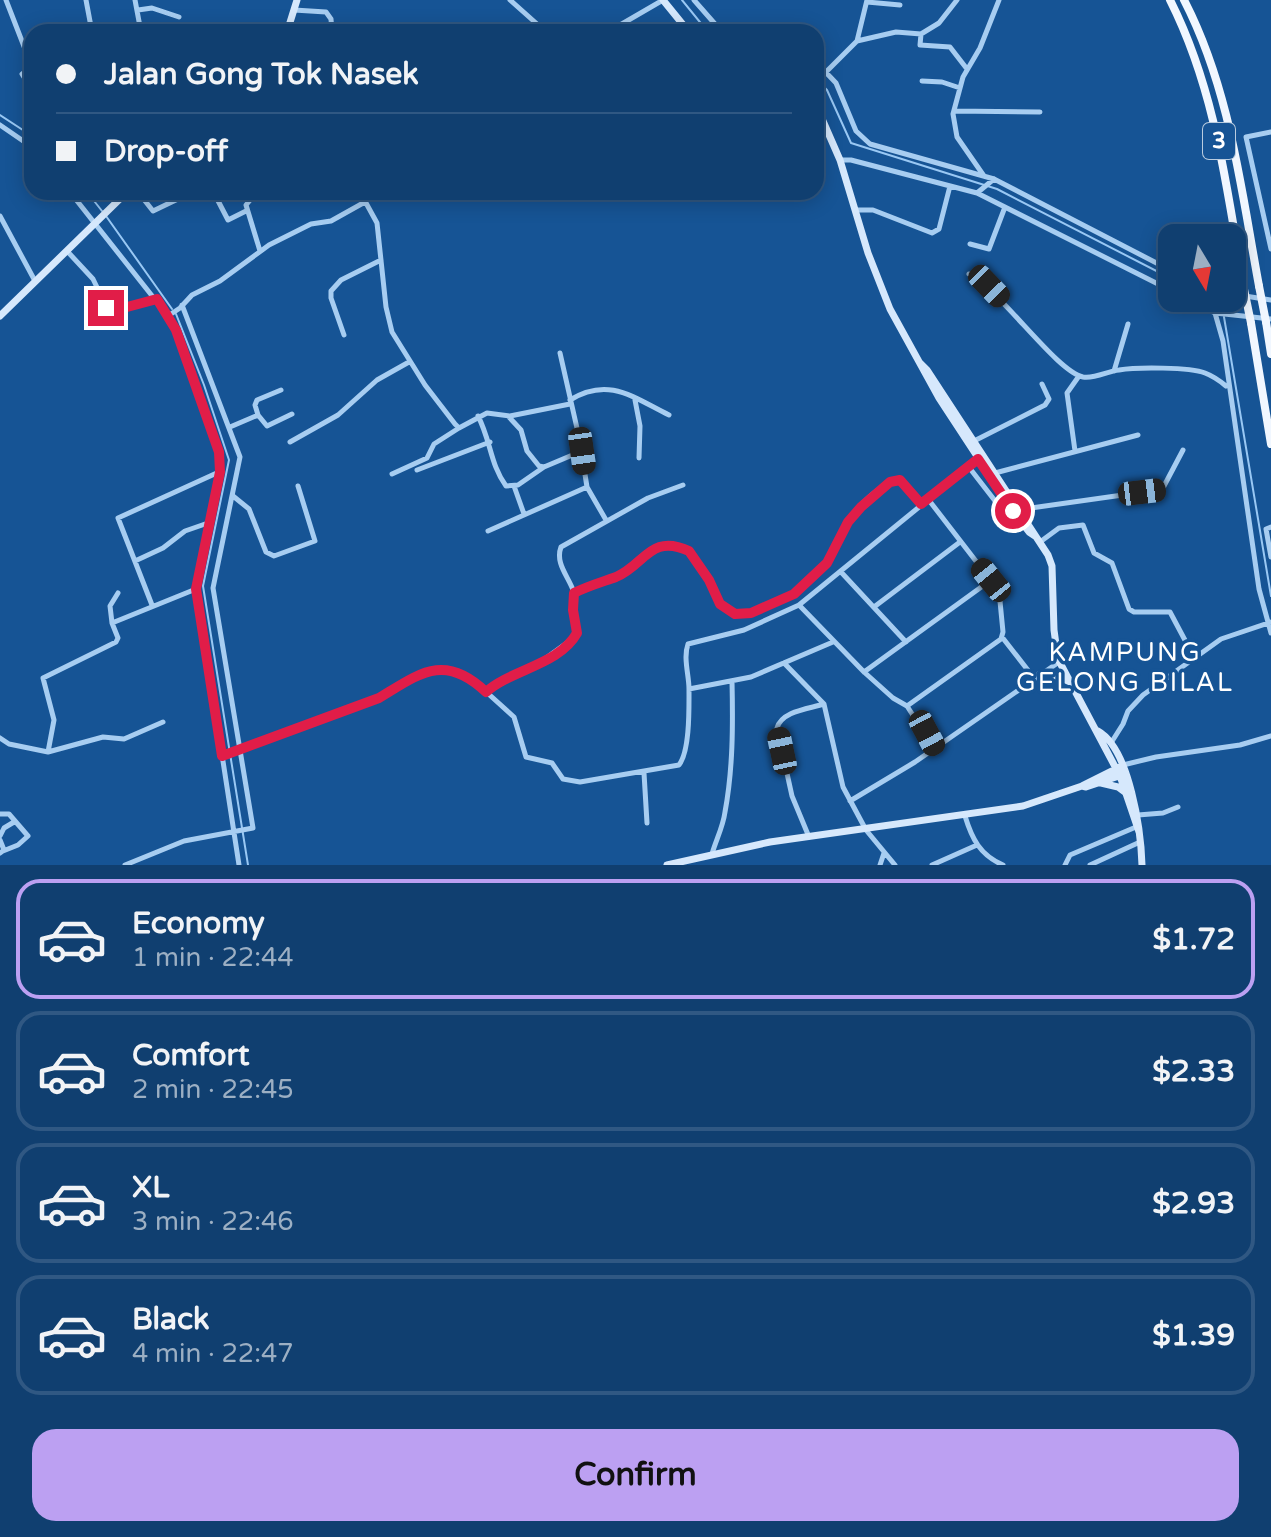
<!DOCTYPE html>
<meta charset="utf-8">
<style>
body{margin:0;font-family:"Varela Round",sans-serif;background:#1e4a78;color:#f1f3f6;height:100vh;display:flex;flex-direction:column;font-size:30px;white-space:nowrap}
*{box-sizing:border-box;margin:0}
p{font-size:26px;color:#9cafc3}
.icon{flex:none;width:44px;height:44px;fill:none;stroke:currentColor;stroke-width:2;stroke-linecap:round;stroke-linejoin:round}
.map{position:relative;height:865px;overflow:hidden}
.drawer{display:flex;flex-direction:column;background:#103f70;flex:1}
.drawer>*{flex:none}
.hud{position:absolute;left:24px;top:24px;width:800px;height:176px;border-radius:24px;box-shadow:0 4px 20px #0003,0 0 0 2px #305883;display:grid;align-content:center;height:176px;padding:0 32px;background:#103f70}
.needle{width:52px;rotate:170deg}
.controls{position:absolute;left:1158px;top:224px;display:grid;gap:16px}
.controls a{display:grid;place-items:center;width:88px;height:88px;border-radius:16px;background:#103f70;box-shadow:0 4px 20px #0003,0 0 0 2px #305883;font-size:40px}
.end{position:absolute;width:36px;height:36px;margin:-18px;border:10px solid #e11d48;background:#fff;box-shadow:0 0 0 4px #fff}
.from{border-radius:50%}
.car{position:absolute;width:24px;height:48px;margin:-24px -12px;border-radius:10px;box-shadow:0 0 6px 2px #0007;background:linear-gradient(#222 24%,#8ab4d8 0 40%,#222 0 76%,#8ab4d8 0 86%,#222 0)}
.hud b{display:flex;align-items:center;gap:28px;height:76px;font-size:30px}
.hud b+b{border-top:2px solid #305883}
.hud i{width:20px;height:20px;background:#f1f3f6}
ul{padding:14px 0 0;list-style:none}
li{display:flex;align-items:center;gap:24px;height:120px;margin:0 16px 12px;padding:0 16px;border:4px solid #305883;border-radius:24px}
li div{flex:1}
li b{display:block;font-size:30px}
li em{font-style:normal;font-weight:800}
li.on{border-color:#bca0f2}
li>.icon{width:72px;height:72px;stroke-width:1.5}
.action{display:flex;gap:16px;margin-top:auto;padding:16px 32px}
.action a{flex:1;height:92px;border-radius:24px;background:#bca0f2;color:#111;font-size:32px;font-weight:800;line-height:92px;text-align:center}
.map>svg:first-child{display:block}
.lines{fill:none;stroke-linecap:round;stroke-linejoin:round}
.stream{stroke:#99c8f4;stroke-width:2}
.street{stroke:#a7cdf1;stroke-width:5}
.secondary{stroke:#d6e8fc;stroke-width:7}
.primary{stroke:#f1f7ff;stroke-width:8}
.primary-bridge{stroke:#f1f7ff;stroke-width:8}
.route{stroke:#e11d48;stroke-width:10}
.labels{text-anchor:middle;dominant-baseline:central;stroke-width:7;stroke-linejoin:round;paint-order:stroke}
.shield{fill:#165495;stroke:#b9ccdf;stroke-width:2}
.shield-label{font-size:22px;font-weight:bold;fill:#fff}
.neighbourhood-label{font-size:26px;letter-spacing:2px;fill:#fff;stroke:#165495}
</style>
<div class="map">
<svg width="1271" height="865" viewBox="0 0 1271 865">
<rect width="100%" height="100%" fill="#165495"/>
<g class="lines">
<path class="stream" d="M682,0L708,32
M820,83L827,90L851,143L997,189L1172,279
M0,115L32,136
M87,192L102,211
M106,216L172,309
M1219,298L1221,306
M1221,298L1242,302
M176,314L204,385L229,460L203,586L248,865
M1224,317L1271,596"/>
<path class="street" d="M6,0L32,67
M86,0L92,32
M135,0L141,32
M510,0L537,24
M694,0L715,24L731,32
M867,2L900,5
M138,10L152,8L179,17
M294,10L326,12L331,19L332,32
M608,32L663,0
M921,34L920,45L950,47L967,69
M857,41L867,0
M816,62L836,83L856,131L870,144L994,179L1172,271
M32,67L22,74L32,90
M922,81L942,82L960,88
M816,82L857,41L896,32L921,34L939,23L957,0
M954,111L1040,112
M0,125L32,147
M1271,132L1246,137L1271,249
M840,160H851L977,193L1172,291
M984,176L957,137L953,114L963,77L980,48L999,0
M70,192L168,316L176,330L219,452L220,472L196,586L239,865
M138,192L153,211L178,199L186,192
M360,192L377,223L386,307L392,332L425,385L455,424L459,428L487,413L510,416L570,404
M977,193L994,179
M215,195L228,220L246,211
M855,210H873L932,233L939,229L950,186
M0,216L35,281
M970,244L989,249L1005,207
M67,251L93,279L108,310L157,299
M260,251L246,205L251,199L268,192
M969,274C1003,293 1056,371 1083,377C1095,379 1108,371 1119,370C1136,367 1190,367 1205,373C1213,376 1220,381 1226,386
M1232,294L1271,300
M1186,298L1215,313L1271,319
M1215,313L1223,341L1259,589L1271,633
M168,316L180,308L192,295L220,281L269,245L311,224L331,221L365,202
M344,335L331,298V291L341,280L381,260
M560,353L579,437L587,487L606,520
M1114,371L1128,324
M570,400C609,376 634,398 669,415
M635,400L640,426L639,458
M258,415L267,426L292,414
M478,416C491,441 490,464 506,486L518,485L544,467
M508,416L521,430L527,451L539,466L544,467L582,451
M230,427L258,415L255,405L257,400L281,390
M974,441L1045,405L1049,399L1042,384
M290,442L338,415L377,380L409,362
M1075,451L1067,393L1079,376
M968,466L1006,515
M417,470L490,442
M995,473L1138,435
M392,474L427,458L434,444L459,428
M514,486L524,514
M233,496L249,509L266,552L274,556L315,541L298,486
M1017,510L1158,490L1164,486L1183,450
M1271,527L1266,529L1271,557
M488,531L587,487
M1040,542L1059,528L1083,525L1094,553L1112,563L1129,609L1134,612H1170L1195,659
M135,561L163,548L185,531L208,523
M841,572L906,642
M574,593C587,587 608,582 619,575C633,568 643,550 658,547C717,533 702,630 751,613C778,604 802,590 822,569C834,556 838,541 845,526C856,507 879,484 900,480L921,504
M152,605L118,518L219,472
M799,605L864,672L893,698L907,706L934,748
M874,607L960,542
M112,623L110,606L118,593
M1002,637L1034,678
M784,663L824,704L843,787L866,830L895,865
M864,672L991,580
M689,689L751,677L833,642
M486,692L542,661L575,637C576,631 575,597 573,590C568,576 555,563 561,547L648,498L683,485
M907,706L1001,639L1003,632L999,591L928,499
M0,738L9,744L48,752L54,720L43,678L116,642L118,638L112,623L196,589
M1111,743L1123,724L1128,711L1143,695L1221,639L1271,622
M48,752L103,737L124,739L163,722
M222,756L379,698L413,676L442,670L456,671L473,680L514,717L526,757L552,763L563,779L580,782L679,765C690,751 689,708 689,689C689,675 683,658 688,644L744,630L799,605L978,459
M1123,765L1156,757L1240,745L1271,736
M644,773L647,823
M850,801L915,762L1059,662
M0,814H9L28,836L18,845L3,851
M1138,815L1163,813L1178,807
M965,816C972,839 980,855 1003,865
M0,836L4,828L14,822
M809,837L792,796L777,728C782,711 808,709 824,704
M0,840L4,850L0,853
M712,854C716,840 723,827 725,812C733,769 733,725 732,681
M125,865L184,841L253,828L213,588L240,457L182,305
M880,865L884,853
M932,865L977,845
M1065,865L1070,855L1136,827
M1090,865L1140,842"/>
<path class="secondary" d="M663,0L689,32
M287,32L297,0
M816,105L840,160L868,253L890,309L939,398L1013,511L1029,532L1035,536
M0,316L127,192
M920,363L927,370L1048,555L1052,566L1054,630L1058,659L1120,776L1139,832
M1040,674L1057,676L1068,681
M1098,731C1130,749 1141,832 1142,865
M1101,783L1118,787L1126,793
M1082,786L1086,787L1122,775
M667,865L770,842L1023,806L1082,786L1122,766"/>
<path class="primary" d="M1170,0C1216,91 1227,190 1244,289
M1184,0C1230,89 1241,189 1259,286
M1266,322L1271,354
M1251,323L1271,444"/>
<path class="primary-bridge" d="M1259,286L1266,322
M1244,289L1251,323"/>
</g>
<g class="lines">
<path class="route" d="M106,308L112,311L157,299L176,330L219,452L220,472L196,589L222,756L379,698C419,674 444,652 486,692C512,669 559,665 577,633L573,610L574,593C588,586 602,582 616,577C645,565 650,533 689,551L709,580L720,604L735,614L751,613L794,594L827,563L848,522L861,507L890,482L900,480L921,504L978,459L1013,511"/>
</g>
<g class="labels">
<rect class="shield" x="1203" y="123" width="32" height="36" rx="6"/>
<g class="shield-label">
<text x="1219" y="141">3</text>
</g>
<g class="neighbourhood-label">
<text x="1125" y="652">KAMPUNG<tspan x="1125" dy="30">GELONG BILAL</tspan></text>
</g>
</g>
</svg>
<div class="controls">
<a><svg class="needle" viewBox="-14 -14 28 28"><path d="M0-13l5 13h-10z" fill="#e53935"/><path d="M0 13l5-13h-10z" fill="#9cafc3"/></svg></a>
</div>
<i class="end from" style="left:1013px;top:511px"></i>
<i class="end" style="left:106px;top:308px"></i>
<i class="car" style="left:989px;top:286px;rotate:136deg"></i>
<i class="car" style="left:582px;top:451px;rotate:172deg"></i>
<i class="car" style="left:1142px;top:492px;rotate:83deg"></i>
<i class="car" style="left:991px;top:580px;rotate:321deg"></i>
<i class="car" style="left:927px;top:733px;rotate:152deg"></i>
<i class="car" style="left:782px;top:751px;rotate:348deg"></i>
<div class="hud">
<b><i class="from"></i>Jalan Gong Tok Nasek</b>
<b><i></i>Drop-off</b>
</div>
</div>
<section class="drawer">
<ul>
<li class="on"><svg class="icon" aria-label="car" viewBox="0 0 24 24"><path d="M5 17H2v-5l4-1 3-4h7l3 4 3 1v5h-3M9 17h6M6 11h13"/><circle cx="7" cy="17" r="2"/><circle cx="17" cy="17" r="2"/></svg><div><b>Economy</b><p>1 min · 22:44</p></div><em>$1.72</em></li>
<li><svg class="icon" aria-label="car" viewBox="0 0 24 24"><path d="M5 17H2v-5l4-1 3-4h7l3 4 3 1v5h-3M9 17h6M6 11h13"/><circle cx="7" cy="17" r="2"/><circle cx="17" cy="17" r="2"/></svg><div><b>Comfort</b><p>2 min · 22:45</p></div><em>$2.33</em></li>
<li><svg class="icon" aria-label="car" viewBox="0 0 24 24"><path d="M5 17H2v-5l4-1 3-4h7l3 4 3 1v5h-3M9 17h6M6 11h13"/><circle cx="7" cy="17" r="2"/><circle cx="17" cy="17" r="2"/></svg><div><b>XL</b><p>3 min · 22:46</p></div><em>$2.93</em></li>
<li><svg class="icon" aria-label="car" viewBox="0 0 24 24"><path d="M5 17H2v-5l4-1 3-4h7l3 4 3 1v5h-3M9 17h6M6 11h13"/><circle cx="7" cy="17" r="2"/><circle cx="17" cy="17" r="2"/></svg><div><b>Black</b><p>4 min · 22:47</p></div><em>$1.39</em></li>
</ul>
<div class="action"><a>Confirm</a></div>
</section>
